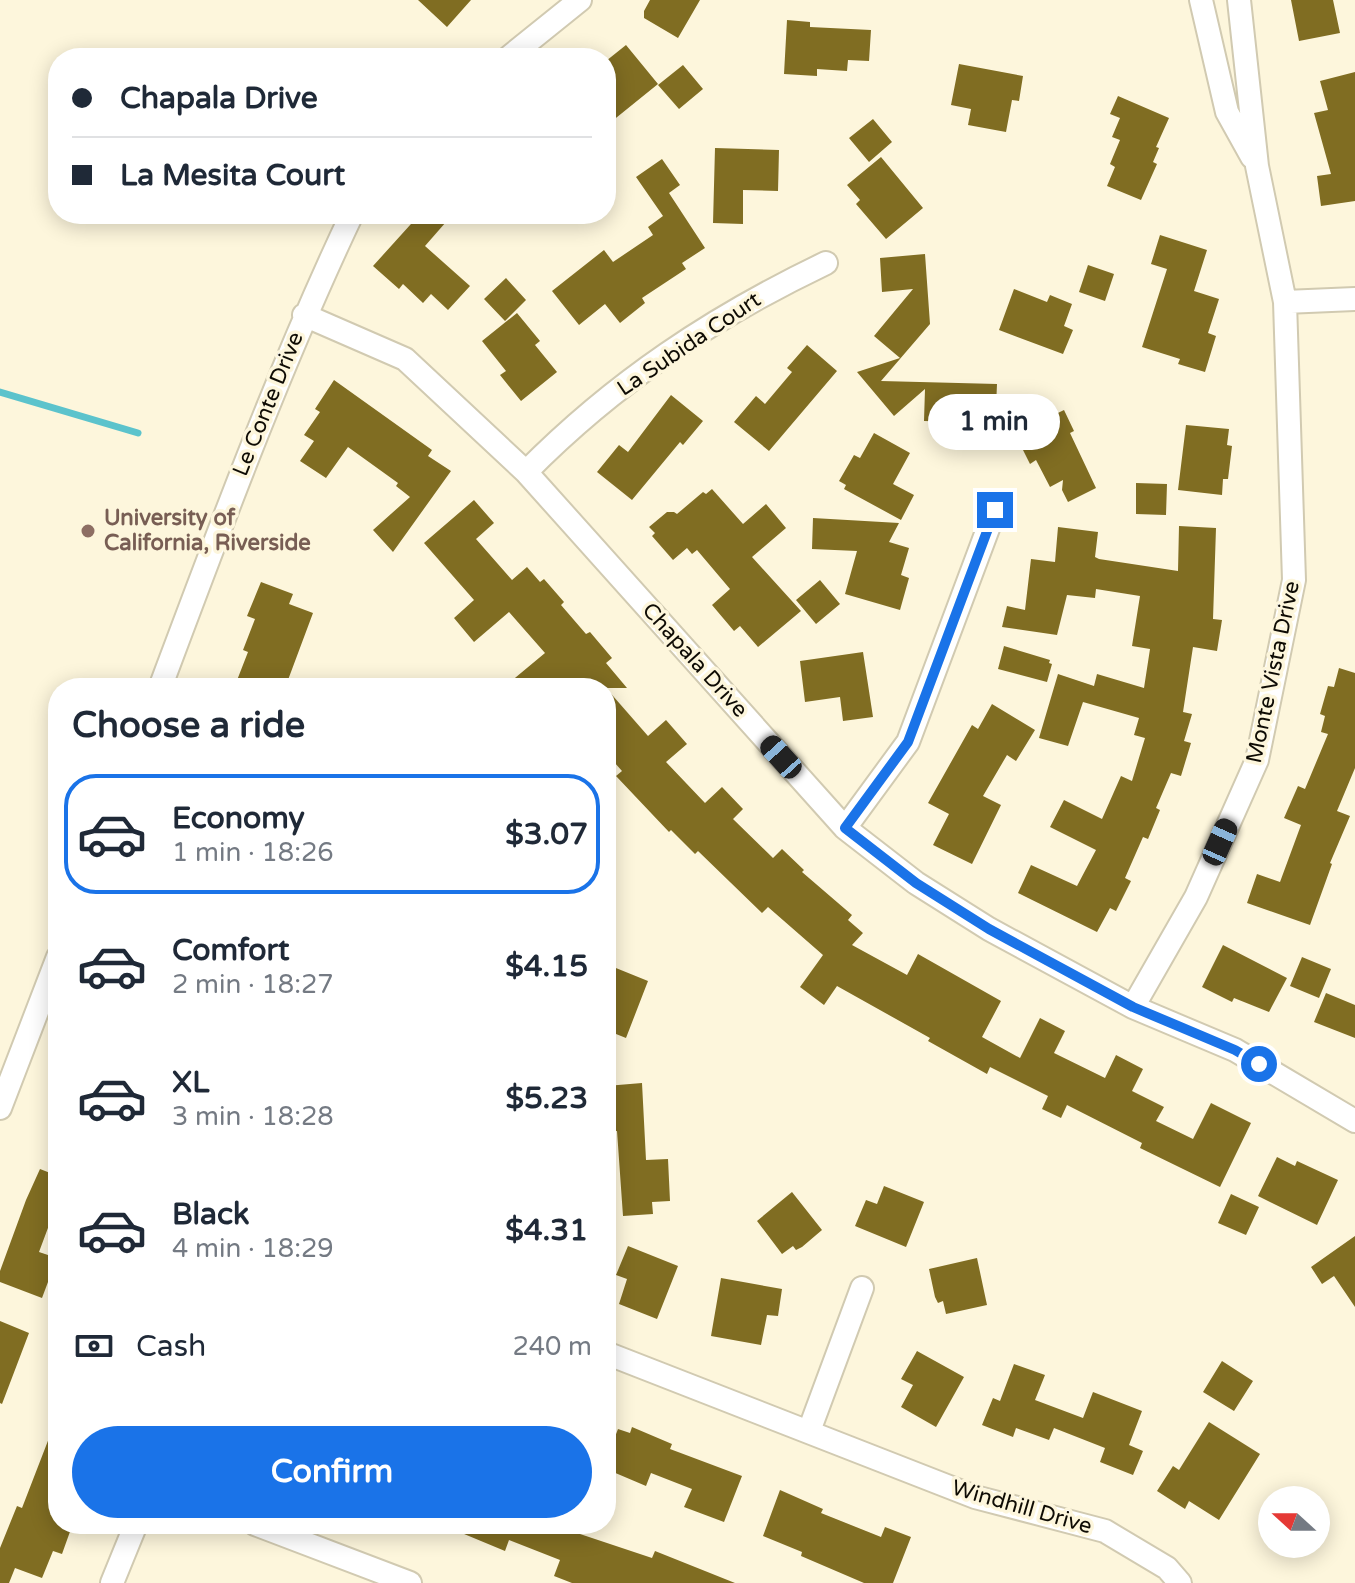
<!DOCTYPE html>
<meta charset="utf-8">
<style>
body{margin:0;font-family:"Varela Round",sans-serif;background:#f6f6f7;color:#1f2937;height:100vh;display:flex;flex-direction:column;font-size:30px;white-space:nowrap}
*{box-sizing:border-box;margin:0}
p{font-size:26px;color:#747a83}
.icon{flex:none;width:44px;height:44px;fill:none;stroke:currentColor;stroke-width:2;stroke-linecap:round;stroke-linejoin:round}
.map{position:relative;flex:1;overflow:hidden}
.details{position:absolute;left:48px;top:678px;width:568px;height:856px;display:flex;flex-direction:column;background:#fff;border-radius:32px;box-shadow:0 4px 20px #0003}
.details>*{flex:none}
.banner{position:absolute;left:48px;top:48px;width:568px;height:176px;border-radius:32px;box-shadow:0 4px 20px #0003;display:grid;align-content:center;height:176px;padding:0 24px;background:#fff}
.needle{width:52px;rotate:291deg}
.fabs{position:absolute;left:1258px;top:1486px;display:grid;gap:16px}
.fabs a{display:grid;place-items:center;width:72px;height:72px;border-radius:50%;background:#fff;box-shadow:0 4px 20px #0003;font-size:40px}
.end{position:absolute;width:36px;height:36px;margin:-18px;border:10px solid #1a73e8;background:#fff;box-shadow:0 0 0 4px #fff}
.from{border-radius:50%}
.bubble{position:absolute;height:56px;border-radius:28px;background:#fff;box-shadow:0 4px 20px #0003;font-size:26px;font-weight:700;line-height:56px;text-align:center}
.car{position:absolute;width:24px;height:48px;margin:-24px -12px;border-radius:10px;box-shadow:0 0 6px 2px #0007;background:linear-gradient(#222 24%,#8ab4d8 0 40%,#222 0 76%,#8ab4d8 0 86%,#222 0)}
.banner b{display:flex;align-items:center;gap:28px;height:76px;font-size:30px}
.banner b+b{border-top:2px solid #e0e1e3}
.banner i{width:20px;height:20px;background:#1f2937}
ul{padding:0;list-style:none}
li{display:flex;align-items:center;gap:24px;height:120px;margin:0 16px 12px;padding:0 8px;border:4px solid transparent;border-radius:32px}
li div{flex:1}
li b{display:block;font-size:30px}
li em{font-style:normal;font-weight:700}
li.active{border-color:#1a73e8}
li>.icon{width:72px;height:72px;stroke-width:1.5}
h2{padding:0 24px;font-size:36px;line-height:96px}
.pay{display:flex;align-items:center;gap:20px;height:88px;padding:0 24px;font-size:30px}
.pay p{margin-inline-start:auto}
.primary-button{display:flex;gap:16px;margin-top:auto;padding:16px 24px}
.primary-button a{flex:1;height:92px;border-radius:48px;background:#1a73e8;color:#fff;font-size:32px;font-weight:700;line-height:92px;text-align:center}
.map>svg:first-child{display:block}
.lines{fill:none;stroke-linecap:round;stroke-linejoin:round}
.stream{stroke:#5cc3cc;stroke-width:7}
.building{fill:#806d22}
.minor-casing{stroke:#d1cab1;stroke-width:26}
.minor{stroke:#fff;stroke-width:22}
.route{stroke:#1a73e8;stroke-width:10}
.education-dot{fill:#8d6e63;stroke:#fdf6dc;stroke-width:3}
.labels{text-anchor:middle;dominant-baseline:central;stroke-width:7;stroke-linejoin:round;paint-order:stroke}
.street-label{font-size:22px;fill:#0e0b04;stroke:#fdf6dc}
.education-label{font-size:22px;font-weight:bold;fill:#785e54;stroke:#fdf6dc;text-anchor:start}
</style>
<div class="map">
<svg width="1355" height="1583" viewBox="0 0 1355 1583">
<rect width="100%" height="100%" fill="#fdf6dc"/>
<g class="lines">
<path class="stream" d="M0,392L138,433"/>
</g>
<path class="building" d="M418,0H471L447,27Z
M650,0H700L678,38L644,18V11Z
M1291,0H1333L1340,33L1299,41Z
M787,20L810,22V27L871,30L869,61L848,60L847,71L817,69V76L784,74Z
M626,45L658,84L606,126V61Z
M959,64L1023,76L1019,101L1012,100L1006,132L968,125L971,109L951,105Z
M683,65L703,89L679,109L658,85Z
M1355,72V201L1321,206L1317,176L1331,174L1314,113L1328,110L1320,81Z
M1118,96L1169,118L1156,147L1159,148L1153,162L1157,164L1141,200L1107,186L1115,167L1110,164L1120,140L1112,137L1120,118L1110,114Z
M873,119L892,142L869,162L849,138Z
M715,148L779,150L778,191L743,190V224L713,223Z
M881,157L923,208L886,239L856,204L860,200L847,185Z
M662,159L680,185L669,193L705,248L682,263L686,269L642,298L645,303L620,323L605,304L579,325L552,291L604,250L613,262L653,235L648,227L663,216L636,177Z
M420,214H453L425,246L470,286L448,310L431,294L423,303L403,284L399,289L373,266Z
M1160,235L1207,250L1194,291L1219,299L1208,333L1216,336L1205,372L1178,364L1180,359L1142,347L1167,269L1151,264Z
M925,254L930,324L881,381L997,384L995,431L961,430V422L924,421L925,389L894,416L857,372L900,358L874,336L913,289L882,292L880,258Z
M1088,265L1114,274L1105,301L1079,292Z
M506,278L526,300L505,321L484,299Z
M1014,289L1047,302L1050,295L1072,304L1064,326L1073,330L1063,354L999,330Z
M517,313L540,341L535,345L557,372L521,401L500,375L506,371L482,341Z
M807,345L837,371L769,451L734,422L756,396L765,404L792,372L787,368Z
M334,380L432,450L428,456L451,471L393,552L373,530L410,497L396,486L398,483L348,447L326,478L300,461L314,441L304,435L320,412L315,409Z
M671,395L703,421L683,445L680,442L632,500L597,472L619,445L628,452Z
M1064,410L1074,431L1070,433L1096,488L1068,502L1062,490L1063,480L1050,487L1036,460L1030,464L1015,434Z
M1186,425L1229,429L1227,445L1232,446L1228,479H1223L1222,495L1178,490Z
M874,433L910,453L893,484L914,495L901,520L844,489L846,485L839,481L854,455L860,458Z
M1136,483L1167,484L1166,515L1136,514Z
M712,489L743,524L766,504L786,528L752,557L801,611L758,647L740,626L734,631L712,605L730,589L697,550L692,554L687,548L673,560L652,536L655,533L649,527L667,512H674L677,514L703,492L706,494Z
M474,500L494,523L476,539L512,580L527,567L540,582L544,579L564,602L561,605L586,634L590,632L612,658L606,663L627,688H572L563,678L551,688H503L545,653L509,612L474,642L454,618L474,600L424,543Z
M813,518L899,523L889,542L909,548L901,575L909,578L900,610L845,594L857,551L812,549Z
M1179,526L1216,528L1213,619L1222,620L1217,651L1193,647L1183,712L1192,714L1184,741L1191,743L1181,776L1171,773L1156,808L1160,810L1148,839L1143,837L1125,878L1131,881L1116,911L1110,908L1097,932L1018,893L1031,865L1077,886L1096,850L1050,827L1064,800L1102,819L1121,776L1132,781L1145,738L1134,735L1139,718L1083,702L1068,746L1039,738L1058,674L1094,686L1097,674L1144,688L1150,649L1132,646L1140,596L1096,589L1095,598L1067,595L1057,635L1002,627L1007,606L1025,610L1031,559L1055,562L1058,527L1098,532L1095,557L1099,559L1178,571Z
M820,580L840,604L816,624L796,600Z
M261,582L293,594L289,604L313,613L285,688H234L248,652L243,650L255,619L247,616Z
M1004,646L1050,660L1049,663L1052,664L1047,682L998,669Z
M863,652L873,717L843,721L840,697L805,702L800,661Z
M1339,668L1355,673V768L1337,811L1350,816L1330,863L1332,864L1310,925L1247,903L1257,874L1280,882L1301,825L1284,818L1298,786L1305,789L1328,734L1321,732L1325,716L1320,714L1328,686L1334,687Z
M606,688L648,736L666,720L687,744L666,762L705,803L722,787L743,809L733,819L773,858L782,849L804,870L802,872L852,915L848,920L863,933L852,945L907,975L918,954L1001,1001L982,1037L1020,1058L1040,1018L1065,1031L1054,1053L1105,1078L1116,1055L1143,1069L1132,1091L1164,1107L1156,1121L1193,1139L1211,1103L1251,1123L1220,1187L1140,1148L1142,1143L1067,1105L1061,1118L1042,1109L1048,1096L990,1067L987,1074L928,1041L930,1038L837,986L824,1005L800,987L823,955L768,907L762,913L698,851L695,854L671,830L669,832L616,776L622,771L606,753Z
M992,704L1035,730L1016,761L1007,755L983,796L1001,805L972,864L933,845L949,814L928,803L972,725L978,729Z
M1223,945L1287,978L1269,1012L1234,998L1232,1002L1202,987Z
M1302,957L1331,969L1319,998L1290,986Z
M606,964L648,981L626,1038L606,1030Z
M1326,993L1355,1005V1038L1314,1022Z
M642,1083L646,1160L668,1159L670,1201L652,1202L653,1214L623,1216L617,1131L606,1132V1086Z
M1277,1157L1295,1166L1297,1161L1338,1180L1317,1225L1258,1196Z
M40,1169L58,1176V1201L39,1252L57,1258L42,1298L0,1282V1271L26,1200Z
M884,1186L924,1202L906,1247L855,1226L866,1200L877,1204Z
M792,1192L822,1230L802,1247L796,1250L793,1246L782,1254L757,1221Z
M1231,1194L1259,1207L1246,1235L1218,1223Z
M1355,1236V1307L1334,1276L1322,1284L1311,1267Z
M628,1246L678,1266L657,1319L619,1304L627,1279L616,1275Z
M977,1258L987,1305L946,1314L943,1301L938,1303L935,1297L929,1269Z
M721,1278L782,1289L778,1316L767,1315L761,1345L711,1336Z
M0,1321L29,1333L2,1404L0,1403Z
M917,1351L964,1377L936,1427L901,1407L913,1385L901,1379Z
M1222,1361L1253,1381L1234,1411L1203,1392Z
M1014,1364L1045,1375L1035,1400L1083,1418L1093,1392L1142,1411L1129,1445L1143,1451L1133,1475L1100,1462L1105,1448L1054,1428L1049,1440L1016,1428L1013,1437L982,1425L993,1398L1000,1401Z
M56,1420L58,1524L72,1526L62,1554L53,1551L42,1578L15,1568L9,1583H0V1548L17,1506L22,1508Z
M1209,1422L1260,1454L1219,1520L1189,1501L1185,1509L1157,1491L1173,1466L1179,1470Z
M632,1427L672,1444L670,1449L742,1476L724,1522L684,1507L692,1489L651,1473L646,1486L606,1469V1460L618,1429L630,1433Z
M780,1490L823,1509L821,1513L881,1537L885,1527L911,1537L893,1583H864L801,1556L802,1552L763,1536Z
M440,1524H550L652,1558L655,1551L735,1583H572L554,1576L560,1560L509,1540L505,1551Z"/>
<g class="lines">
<defs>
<path id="minor" d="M1201,0L1227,112L1252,157
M508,58L580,0
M1285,302L1355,299
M304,315L405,359L526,472L845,828L916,883L989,929L1133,1007L1235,1050L1355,1121
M526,472C615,382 713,317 826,263
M160,688C220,528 279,368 352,214
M845,828L908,742L995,510
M1133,1007L1196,897L1257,760L1294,580L1285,302L1257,166L1239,0
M0,1108L58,957
M606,1353L975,1497L1105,1531L1167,1568L1180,1583
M809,1431L862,1288
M255,1524L410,1583
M112,1583L136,1524"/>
</defs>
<use href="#minor" class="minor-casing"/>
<use href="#minor" class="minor"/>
</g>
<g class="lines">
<path class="route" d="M995,510L908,742L845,828L916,883L989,929L1133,1007L1235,1050L1259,1064"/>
</g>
<circle class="education-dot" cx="88" cy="531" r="8"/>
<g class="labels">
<g class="street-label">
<text transform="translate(689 344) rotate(-34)">La Subida Court</text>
<text transform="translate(268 404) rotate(-68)">Le Conte Drive</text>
<text transform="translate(695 660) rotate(48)">Chapala Drive</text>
<text transform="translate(1273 672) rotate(-78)">Monte Vista Drive</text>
<text transform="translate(1022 1507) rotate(16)">Windhill Drive</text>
</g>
<g class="education-label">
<text x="104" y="518">University of<tspan x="104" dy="25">California, Riverside</tspan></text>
</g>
</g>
</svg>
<div class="fabs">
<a><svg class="needle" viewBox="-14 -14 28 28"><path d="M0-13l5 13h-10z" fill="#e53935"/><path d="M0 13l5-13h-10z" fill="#747a83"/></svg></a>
</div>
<i class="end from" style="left:1259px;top:1064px"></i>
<i class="end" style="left:995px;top:510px"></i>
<div class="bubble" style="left:928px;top:394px;width:132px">1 min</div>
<i class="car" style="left:781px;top:757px;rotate:318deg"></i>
<i class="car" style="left:1220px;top:842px;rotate:24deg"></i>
<div class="banner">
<b><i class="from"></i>Chapala Drive</b>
<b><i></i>La Mesita Court</b>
</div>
<section class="details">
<h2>Choose a ride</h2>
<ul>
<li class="active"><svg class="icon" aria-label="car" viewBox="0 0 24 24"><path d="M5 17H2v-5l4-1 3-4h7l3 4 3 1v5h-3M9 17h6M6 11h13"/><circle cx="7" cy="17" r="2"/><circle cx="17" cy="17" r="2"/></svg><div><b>Economy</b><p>1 min · 18:26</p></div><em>$3.07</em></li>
<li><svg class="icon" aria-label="car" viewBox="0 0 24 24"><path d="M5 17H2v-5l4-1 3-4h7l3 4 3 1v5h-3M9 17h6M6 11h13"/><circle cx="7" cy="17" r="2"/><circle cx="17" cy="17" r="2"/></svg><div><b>Comfort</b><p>2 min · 18:27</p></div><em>$4.15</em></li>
<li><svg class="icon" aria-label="car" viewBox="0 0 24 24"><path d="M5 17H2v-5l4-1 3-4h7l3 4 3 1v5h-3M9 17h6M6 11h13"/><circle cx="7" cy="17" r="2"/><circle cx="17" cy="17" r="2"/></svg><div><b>XL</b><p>3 min · 18:28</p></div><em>$5.23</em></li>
<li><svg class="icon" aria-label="car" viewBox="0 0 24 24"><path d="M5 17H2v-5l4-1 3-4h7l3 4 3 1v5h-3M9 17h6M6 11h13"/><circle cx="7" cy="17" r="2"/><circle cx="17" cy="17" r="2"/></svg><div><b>Black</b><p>4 min · 18:29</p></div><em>$4.31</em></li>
</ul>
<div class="pay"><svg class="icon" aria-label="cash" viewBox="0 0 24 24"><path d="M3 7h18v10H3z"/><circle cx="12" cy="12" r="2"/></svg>Cash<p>240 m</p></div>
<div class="primary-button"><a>Confirm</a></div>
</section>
</div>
